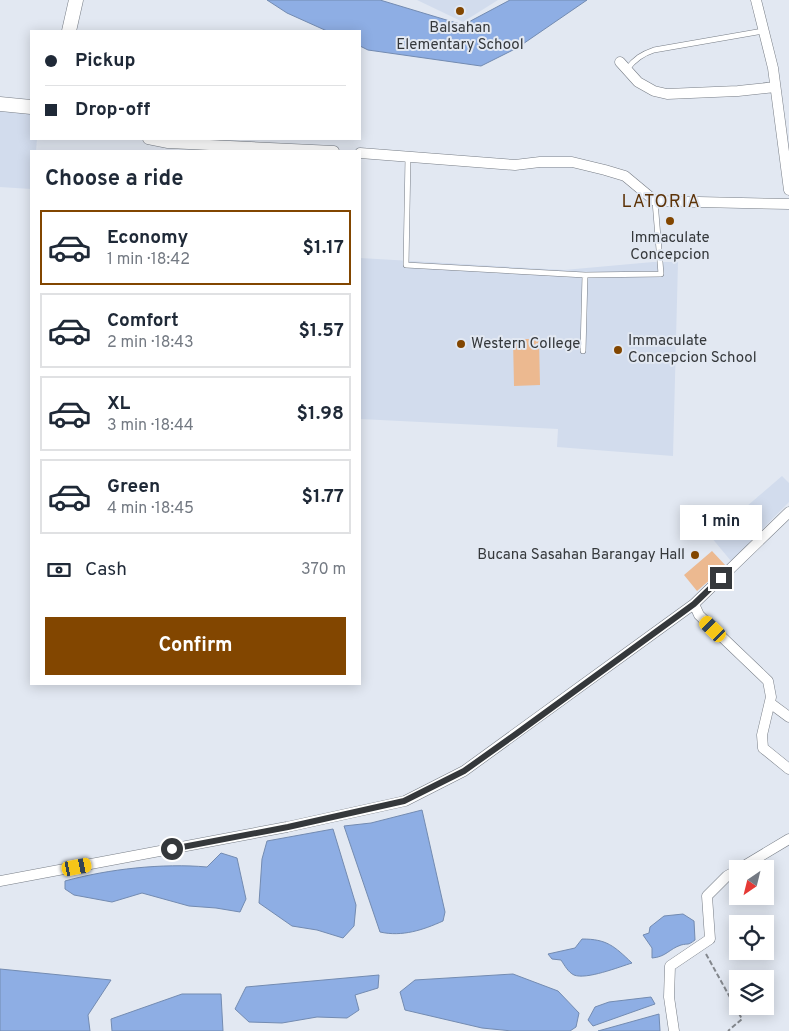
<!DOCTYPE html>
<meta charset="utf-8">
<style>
body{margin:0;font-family:Overpass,sans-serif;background:#f2f2f3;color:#1f2937;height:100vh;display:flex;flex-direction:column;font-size:19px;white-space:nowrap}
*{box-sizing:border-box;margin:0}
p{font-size:16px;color:#747a83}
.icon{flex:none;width:28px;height:28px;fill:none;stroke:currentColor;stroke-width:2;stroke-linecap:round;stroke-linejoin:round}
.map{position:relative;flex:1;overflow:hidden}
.panel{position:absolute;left:30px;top:150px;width:331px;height:535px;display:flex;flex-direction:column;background:#fff;border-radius:0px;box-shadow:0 2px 12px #0003}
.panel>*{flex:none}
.guide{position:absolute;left:30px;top:30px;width:331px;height:110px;border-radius:0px;box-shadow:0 2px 12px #0003;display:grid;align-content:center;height:110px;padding:0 15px;background:#fff}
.needle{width:32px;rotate:215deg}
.controls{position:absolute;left:729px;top:860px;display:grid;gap:10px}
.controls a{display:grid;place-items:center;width:45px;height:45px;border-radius:0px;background:#fff;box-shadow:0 2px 12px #0003;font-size:25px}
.end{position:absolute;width:22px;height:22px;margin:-11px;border:6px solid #35383b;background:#fff;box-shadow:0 0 0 2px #fff}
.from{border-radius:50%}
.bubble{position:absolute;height:35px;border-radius:0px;background:#fff;box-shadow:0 2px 12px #0003;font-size:16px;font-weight:700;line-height:35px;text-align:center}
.car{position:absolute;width:15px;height:30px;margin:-15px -8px;border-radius:6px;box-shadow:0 0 4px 1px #0007;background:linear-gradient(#f5c518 24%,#345 0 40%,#f5c518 0 76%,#345 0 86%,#f5c518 0)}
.guide b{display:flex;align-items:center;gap:18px;height:48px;font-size:19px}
.guide b+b{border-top:1px solid #e0e1e3}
.guide i{width:12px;height:12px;background:#1f2937}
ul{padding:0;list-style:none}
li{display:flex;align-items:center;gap:15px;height:75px;margin:0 10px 8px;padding:0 5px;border:2px solid #e0e1e3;border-radius:0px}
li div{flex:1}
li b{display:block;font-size:19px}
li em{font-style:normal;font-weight:700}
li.current{border-color:#824600}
li>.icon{width:45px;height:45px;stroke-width:1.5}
h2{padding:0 15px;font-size:22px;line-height:60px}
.pay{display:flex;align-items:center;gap:12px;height:55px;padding:0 15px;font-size:19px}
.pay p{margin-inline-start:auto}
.action{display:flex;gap:10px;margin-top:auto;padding:10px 15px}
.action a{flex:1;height:58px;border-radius:0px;background:#824600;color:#fff;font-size:20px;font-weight:700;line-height:58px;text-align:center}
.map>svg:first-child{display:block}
.built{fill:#d2dced}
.green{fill:#ecb990}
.water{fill:#8eaee4;stroke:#738bb1}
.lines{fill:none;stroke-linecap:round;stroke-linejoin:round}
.lane-casing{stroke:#777d86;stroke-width:6}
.street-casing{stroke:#777d86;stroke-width:11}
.secondary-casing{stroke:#777d86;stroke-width:15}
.path{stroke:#83878d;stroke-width:2;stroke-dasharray:5 2.5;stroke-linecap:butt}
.lane{stroke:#fff;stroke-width:5}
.street{stroke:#fff;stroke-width:10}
.secondary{stroke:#fff;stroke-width:14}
.route{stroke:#35383b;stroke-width:6}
.poi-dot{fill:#824600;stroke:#e2e8f2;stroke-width:2}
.labels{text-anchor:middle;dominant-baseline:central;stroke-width:4;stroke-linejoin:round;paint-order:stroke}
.poi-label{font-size:15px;fill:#35383b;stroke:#e2e8f2}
.quarter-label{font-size:18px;letter-spacing:1px;fill:#5c3207;stroke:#e2e8f2}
</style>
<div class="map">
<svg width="789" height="1031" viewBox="0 0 789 1031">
<rect width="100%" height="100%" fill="#e2e8f2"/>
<path class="built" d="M417,0H498L463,22Z
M0,109L31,111V139H37L36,151H31V189L0,187Z
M360,258L564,270L653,262H678L673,456L557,447L558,429L360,419Z
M782,476L789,483V502L731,561L711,537Z"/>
<path class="green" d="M513,339H539L540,385L514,386Z
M712,551L726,566L697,591L684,575Z"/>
<path class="water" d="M267,0H380L463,25L510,0H587L517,48L481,66L368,50L360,46V31H327L287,13Z
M422,810L445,912L443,921C423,930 402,937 380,932L344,826L371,823Z
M333,829L356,905L354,926L343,938L317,930L292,926L259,903L262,859L267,841Z
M221,853L237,858L246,899L240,912L216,908L189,906L142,893L112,902L74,895L65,889V881C108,869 163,863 207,867Z
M683,914L694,921L695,940C687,946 689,943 681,945C669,949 666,957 652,958V948L643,935L649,933L650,927L664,916Z
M582,939C607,939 614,946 632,963C619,967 586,980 574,975C568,972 565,966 561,960L552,959L548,954L575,948Z
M0,969L111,980L88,1015L90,1031H0Z
M513,974L558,991L579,1013L576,1027L570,1031H512L482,1028L405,1010L400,992L415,980Z
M379,975L378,988L355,995L359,1010L347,1018L317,1017L282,1023L249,1022L235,1009L246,987Z
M182,994H221L223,1031H112L111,1019Z
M651,997L655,1004L593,1026L588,1020L595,1007L609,1002Z
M659,1014L660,1031H598Z"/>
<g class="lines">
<defs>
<path id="lane" d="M627,69C635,59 642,54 654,50L763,31
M408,157L406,265L585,275L661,274L655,201
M583,351L585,275"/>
<path id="street" d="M756,0L773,68L789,190
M620,62L638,82L654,91L667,94L738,91L775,87
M148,139L168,143L334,151
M360,153L515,165L540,162H572L605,170L625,176L655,201L789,204
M694,604L699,615L768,681L771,697L762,735L763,748L789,769
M770,703L789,717
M739,869L789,839
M0,881L287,827L405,801L464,771L694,604L789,512
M674,1031L669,997L670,966L710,939L707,896L727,876L738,870"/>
<path id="secondary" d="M69,31L76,0
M0,104L31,107"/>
</defs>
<use href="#lane" class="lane-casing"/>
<use href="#street" class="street-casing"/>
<use href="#secondary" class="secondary-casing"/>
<path class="path" d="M706,954L742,1019L728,1031"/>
<use href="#lane" class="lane"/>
<use href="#street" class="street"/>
<use href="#secondary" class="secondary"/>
</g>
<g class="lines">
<path class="route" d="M172,849L288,827L404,801L464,771L516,734L694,604L721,578"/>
</g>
<g class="poi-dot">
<circle cx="460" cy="11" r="5"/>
<circle cx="670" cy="221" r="5"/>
<circle cx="461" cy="344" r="5"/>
<circle cx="618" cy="350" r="5"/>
<circle cx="695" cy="555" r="5"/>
</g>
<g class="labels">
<g class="poi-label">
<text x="460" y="28">Balsahan<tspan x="460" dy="17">Elementary School</tspan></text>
<text x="670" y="238">Immaculate<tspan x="670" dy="17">Concepcion</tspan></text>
<text x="628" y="341" text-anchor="start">Immaculate<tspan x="628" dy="17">Concepcion School</tspan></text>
<text x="471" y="344" text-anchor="start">Western College</text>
<text x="685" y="555" text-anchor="end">Bucana Sasahan Barangay Hall</text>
</g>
<g class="quarter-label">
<text x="661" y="202">LATORIA</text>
</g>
</g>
</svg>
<div class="controls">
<a><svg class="needle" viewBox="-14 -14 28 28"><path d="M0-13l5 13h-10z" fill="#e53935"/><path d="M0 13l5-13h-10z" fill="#747a83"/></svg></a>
<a><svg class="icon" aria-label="locate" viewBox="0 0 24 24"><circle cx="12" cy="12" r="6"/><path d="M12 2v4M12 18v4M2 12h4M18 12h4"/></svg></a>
<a><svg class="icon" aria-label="layers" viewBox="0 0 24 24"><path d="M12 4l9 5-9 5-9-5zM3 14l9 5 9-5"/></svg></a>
</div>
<i class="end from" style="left:172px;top:849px"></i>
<i class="end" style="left:721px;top:578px"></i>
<div class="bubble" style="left:680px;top:505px;width:82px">1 min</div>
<i class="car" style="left:713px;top:629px;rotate:314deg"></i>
<i class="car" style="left:77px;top:867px;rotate:79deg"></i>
<div class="guide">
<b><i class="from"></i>Pickup</b>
<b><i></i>Drop-off</b>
</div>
<section class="panel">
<h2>Choose a ride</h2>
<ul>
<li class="current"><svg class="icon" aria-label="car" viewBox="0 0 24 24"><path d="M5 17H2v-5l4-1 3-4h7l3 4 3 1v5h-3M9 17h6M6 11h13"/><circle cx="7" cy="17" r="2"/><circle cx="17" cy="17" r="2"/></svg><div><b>Economy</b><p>1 min · 18:42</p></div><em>$1.17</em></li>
<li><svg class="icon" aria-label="car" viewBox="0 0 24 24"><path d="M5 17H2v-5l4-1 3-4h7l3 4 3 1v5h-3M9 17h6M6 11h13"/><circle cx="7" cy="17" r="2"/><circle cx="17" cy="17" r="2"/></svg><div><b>Comfort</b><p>2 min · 18:43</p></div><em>$1.57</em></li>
<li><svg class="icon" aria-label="car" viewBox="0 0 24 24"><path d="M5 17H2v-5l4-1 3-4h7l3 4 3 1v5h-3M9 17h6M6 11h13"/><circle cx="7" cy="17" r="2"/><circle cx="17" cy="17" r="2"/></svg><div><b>XL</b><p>3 min · 18:44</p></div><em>$1.98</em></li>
<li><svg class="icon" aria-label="car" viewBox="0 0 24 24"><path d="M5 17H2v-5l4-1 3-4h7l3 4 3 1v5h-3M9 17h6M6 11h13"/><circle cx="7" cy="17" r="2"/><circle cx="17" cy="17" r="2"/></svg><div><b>Green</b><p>4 min · 18:45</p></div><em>$1.77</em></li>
</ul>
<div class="pay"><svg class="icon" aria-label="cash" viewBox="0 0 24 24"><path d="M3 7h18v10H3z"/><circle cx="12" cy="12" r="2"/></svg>Cash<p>370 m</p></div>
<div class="action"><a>Confirm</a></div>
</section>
</div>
